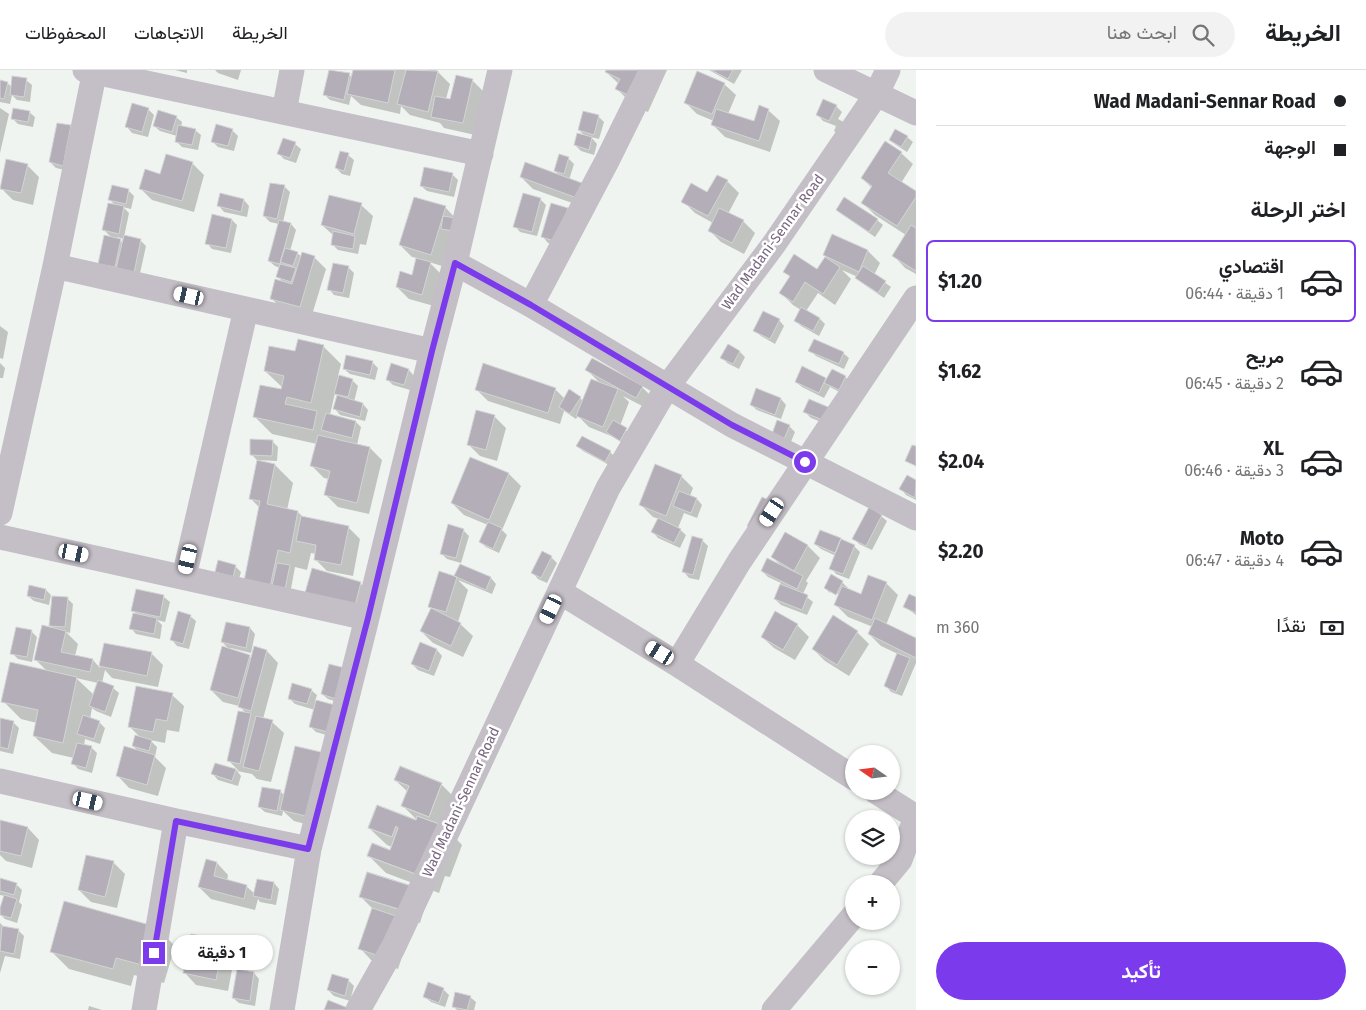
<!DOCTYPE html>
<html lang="ar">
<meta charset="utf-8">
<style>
body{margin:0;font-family:"Fira Sans",Vazirmatn,sans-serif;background:#f2f2f2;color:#202124;direction:rtl;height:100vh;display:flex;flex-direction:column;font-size:19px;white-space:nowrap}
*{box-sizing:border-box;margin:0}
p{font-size:16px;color:#757577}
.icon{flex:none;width:28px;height:28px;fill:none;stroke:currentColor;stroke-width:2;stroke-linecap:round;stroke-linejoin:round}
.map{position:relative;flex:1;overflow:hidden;direction:ltr}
.drawer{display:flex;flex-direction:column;background:#fff;width:450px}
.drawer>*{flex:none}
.hud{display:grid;align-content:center;height:110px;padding:0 20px;background:#fff}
.needle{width:32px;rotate:284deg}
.tools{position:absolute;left:845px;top:675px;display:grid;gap:10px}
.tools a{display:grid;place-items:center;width:55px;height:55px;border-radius:50%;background:#fff;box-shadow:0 1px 4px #0004;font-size:25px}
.end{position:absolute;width:22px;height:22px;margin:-11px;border:6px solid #7c3aed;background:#fff;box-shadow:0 0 0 2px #fff}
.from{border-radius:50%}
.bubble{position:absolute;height:35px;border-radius:18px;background:#fff;box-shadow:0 1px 4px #0004;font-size:16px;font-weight:700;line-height:35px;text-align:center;direction:rtl}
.car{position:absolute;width:15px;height:30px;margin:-15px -8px;border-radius:6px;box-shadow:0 0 4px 1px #0007;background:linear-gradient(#fff 24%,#345 0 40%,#fff 0 76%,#345 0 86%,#fff 0)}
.hud b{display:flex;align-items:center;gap:18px;height:48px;font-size:19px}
.hud b+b{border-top:1px solid #e0e0e0}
.hud i{width:12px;height:12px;background:#202124}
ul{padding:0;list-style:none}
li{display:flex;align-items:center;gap:15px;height:82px;margin:0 10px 8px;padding:0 10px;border:2px solid transparent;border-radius:8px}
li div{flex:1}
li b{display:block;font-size:19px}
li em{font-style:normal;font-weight:700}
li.current{border-color:#7c3aed}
li>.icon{width:45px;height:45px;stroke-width:1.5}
h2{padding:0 20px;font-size:22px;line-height:60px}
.pay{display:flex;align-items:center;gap:12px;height:55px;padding:0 20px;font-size:19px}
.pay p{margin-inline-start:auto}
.primary-button{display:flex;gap:10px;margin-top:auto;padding:10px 20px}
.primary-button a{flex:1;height:58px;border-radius:30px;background:#7c3aed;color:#fff;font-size:20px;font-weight:700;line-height:58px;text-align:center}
header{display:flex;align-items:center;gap:30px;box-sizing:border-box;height:70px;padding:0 25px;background:#fff;border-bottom:1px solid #e0e0e0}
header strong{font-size:24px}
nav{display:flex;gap:28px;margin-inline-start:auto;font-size:18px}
.search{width:350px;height:45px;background:#f2f2f2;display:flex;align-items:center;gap:12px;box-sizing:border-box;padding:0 18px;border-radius:28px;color:#757577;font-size:19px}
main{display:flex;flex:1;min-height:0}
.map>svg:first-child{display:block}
.shadow{fill:#0003;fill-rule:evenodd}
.building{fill:#b4aeb8;stroke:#d3d5d4}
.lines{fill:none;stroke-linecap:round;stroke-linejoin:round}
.minor{stroke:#c4bfc6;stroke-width:25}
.route{stroke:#7c3aed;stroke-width:6}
.labels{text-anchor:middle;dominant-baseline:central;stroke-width:5;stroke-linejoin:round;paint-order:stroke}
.street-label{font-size:14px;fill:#786580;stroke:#fff}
</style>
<header>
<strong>الخريطة</strong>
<div class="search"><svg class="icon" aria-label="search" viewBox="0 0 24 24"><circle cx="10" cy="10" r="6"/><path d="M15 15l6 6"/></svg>ابحث هنا</div>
<nav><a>الخريطة</a><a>الاتجاهات</a><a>المحفوظات</a></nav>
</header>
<main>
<section class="drawer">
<div class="hud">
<b><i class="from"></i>Wad Madani-Sennar Road</b>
<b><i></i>الوجهة</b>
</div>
<h2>اختر الرحلة</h2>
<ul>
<li class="current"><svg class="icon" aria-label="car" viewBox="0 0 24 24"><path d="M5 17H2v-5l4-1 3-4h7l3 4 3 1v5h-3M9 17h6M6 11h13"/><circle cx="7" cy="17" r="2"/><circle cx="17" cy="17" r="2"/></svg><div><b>اقتصادي</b><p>1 دقيقة · 06:44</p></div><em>$1.20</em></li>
<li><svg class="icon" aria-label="car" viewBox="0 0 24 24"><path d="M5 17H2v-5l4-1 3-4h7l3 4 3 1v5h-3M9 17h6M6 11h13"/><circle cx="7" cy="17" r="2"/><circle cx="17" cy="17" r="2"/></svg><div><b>مريح</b><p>2 دقيقة · 06:45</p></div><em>$1.62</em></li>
<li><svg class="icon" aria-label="car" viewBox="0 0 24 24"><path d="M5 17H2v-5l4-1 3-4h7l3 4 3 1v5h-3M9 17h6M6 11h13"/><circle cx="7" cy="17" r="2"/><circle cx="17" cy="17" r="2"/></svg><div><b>XL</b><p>3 دقيقة · 06:46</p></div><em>$2.04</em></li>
<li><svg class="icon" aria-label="car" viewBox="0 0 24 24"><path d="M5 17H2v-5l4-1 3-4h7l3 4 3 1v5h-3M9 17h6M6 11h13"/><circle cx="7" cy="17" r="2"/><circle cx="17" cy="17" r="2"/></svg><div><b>Moto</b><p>4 دقيقة · 06:47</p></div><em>$2.20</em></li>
</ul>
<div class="pay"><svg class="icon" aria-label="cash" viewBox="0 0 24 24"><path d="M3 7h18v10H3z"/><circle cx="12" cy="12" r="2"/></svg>نقدًا<p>360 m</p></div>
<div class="primary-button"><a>تأكيد</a></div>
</section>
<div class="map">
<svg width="916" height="940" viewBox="0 0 916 940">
<rect width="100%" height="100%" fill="#f0f4f1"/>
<path class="shadow" d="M175,0H187V3Z
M215,0H241L238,10L218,3Z
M330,0L349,4L352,8L354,0H405L407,2L408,0H436L450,14L446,29L451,31L472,10L484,22L475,65L444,58L440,53L410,45L401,36L400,44L361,35L351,26L349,35L330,30L325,25Z
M607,0H667L648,42L634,36L617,19L619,14L606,2Z
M709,0H742L734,14Z
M26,10L32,15L30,32L17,30L12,25L10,34L0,32V11L7,13L12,17Z
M724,14L736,25L728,44L755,53L768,40L780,51L770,82L725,67L713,55L714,51L697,44L685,32Z
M836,36L842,42L838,49L855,58L840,66L834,61L836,56L823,51L818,45Z
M0,38L9,44L0,83Z
M148,39L154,45L148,67L132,63L127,57Z
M29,42L35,47L33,57L18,54L12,48Z
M598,46L604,52L599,69L591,67L597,74L594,85L581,81L575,75L586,67L579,60Z
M176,47L182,52L181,57L195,60L201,65L198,80L182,77L176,71L177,66L160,61L154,56Z
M70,56L76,62L69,101L56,98L50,92Z
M232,60L238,66L234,81L218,77L212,71Z
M907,67L913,72L907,82L896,75L890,70Z
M295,74L301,79L296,93L284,89L279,84Z
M901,83L913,94L901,113L916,122V204L905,198L894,186L906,165L875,145L863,133L872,118L862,108Z
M348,85L354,90L350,106L342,104L336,98Z
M568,88L574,94L569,110L589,139L533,119L521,107H561L555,101Z
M192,93L204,105L194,142L152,130L140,118L161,105Z
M27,95L39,107L33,135L13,130L1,118Z
M452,104L458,110L454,127L427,121L421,116Z
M727,111L739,123L728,144L743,151L755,163L744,184L721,172L709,160L713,153L695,143L683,131L708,124Z
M284,116L290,122L283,152L291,154L296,160L290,181L297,183L302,187H314L326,199L311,248L283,240L271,228L284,213L278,207L280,198L275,196L269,191L279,154L270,152L264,146Z
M128,120L134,126L131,139L123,137L129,143L124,167L140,170L146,176L139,208L105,199L112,168L104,160L116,136L110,130ZM117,167L124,169L123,173Z
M540,129L546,135L537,166L520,162L515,156Z
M244,130L249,136L247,147L224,142L219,136Z
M361,135L373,146L366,175L360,174L358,184L338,180L332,174L334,166L322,155Z
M552,135L563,177L548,173L543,167Z
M445,137L457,150L442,196L429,192L442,205L434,236L409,229L397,217L412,206L417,188L412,187L400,175Z
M837,140L877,150L883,155L875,167L843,145Z
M232,150L237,155L231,183L212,179L207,173Z
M833,165L868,181L880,193L874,205L891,217L884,228L862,213L857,208L858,207L842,200L851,209L835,235L818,223L806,241L820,249L825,254L819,266L801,256L796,251L801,240L793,235L781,223L791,208L785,202L817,201L826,187L824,185Z
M348,197L354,203L349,228L334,225L329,219Z
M779,250L784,256L775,274L761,266L755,261Z
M0,256L8,262L3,289L0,288Z
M323,276L341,294L338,306L352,310L358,316L354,332L363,334L368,340L365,351L340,345L335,339L338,326L335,323L330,345L356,352L361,357L357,375L370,378L382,390L369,444L338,437L326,425L329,409L324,408L312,396L317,374L272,364L254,346L282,321L283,318L265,301L296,283Z
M810,280L843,283L849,288L844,299L816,286Z
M740,282L745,287L739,299L727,293L722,287Z
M372,292L378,298L375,310L350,304L344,299Z
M0,293L5,298L3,308H0Z
M803,298L828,310L845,307L851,312L845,325L830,317L824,328L802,317L796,312Z
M409,300L414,306L410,320L393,315L388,310Z
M587,300L642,317L654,329L648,339L623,326L629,332L620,356L632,365L626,375L611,366L589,357L578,346L576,349L564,341L560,354L488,331L476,319H555L565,329L580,328L583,331L601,314Z
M757,320L781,329L786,335L781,349L757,340L751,335Z
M805,342L840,347L836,358L811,348Z
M494,346L506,358L497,391L480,386L468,374Z
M789,356L795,362L790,374L779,369Z
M272,371L278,377L277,391L257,390L251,384Z
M577,376L610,382L616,388L611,396L583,381Z
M471,388L509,404L521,416L502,460L507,465L499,483L486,477L480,472L488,455L464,445L452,433Z
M258,392L275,395L293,413L287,440L298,442L304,448L348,457L360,469L353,506L327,501L315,489L316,484L311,483L307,500L295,497L290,524L263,529L260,438L250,428Z
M681,406L693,418L690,426L697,429L702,435L697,448L684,443L678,458L686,465L680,478L658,468L653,462L659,449L653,447L641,435Z
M907,407L916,412V430L906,425L901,419Z
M881,446L887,451L872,480L859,474L854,468Z
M463,460L469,466L461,493L447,489L441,483Z
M820,461L854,476L860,482L849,509L836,504L831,498L836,486L821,479L815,474Z
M785,464L808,476L820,488L806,511L808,513L803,524L813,532L807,545L781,535L775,529L781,513L768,507L762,501L783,497L772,487Z
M702,470L708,476L699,510L689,508L684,502Z
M551,487L557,493L547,513L538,509L533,503Z
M219,492L235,496L241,502L238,512Z
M460,495L491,508L496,514L492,524L458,510L468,520L458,552L473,566L463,587L433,573L421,561L432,539L430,536L455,508Z
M842,512L848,518L847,520L861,526L886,513L898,525L886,555L916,570V593L902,626L891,622L886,616L898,584L881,576L869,564L873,557L848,547L836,535L839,528L830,523L841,529L842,526L830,520V523L825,518Z
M360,513L372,525L366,547L307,522Z
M46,520L51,525L49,535L34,531L28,526Z
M137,520L164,527L170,532L165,552L157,550L162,555L160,569L136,564L131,558L138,546L133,540Z
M67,528L73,534L70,563L66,562L78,574L75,586L93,590L100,598L105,574L151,583L163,595L158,617L112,608L105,600L102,613L113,618L119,623L111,647L96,641L92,638L90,649L99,652L105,658L100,674L85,669L84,676L91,677L97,683L92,703L78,699L73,693L74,688L52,683L34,666L37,653L21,649L3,631L48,602L36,590L54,559L51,556ZM76,608L98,613L94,625Z
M916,528V545L905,537Z
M190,546L196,551L189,579L177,576L172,570Z
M227,553L250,558L255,564L251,583L231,578L230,580L222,572Z
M797,555L809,567L795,590L774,578L762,567Z
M31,561L37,567L32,592L18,589L12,583Z
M857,562L869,574L849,606L825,591L813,579Z
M420,574L437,580L442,586L434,606L418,600L412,594Z
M267,581L278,593L263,649L272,652L284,663L271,712L257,709L252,704L237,701L241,706L238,716L218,710L213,704L216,694L239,701L228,690L247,644L239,636L223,632L211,620L249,586L252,589Z
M330,596L341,633L328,629L322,624Z
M311,620L317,625L315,631L335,636L333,667L316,662L310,656L315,640L295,634L289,628Z
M172,625L184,636L179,662L167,660L165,673L150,670L157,677L155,687L166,698L158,726L129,718L118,706L139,682L133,676L141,668L129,656Z
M0,649L13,652L19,658L13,684L0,681Z
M395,710L441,714L453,726L445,757L462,775L450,807L445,806L439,823L386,803L368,785L391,781L392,777L387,775L369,758L419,752L403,736L408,722Z
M280,721L285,726L321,758L294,751L283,741L282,746L265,742L259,737Z
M0,754L28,758L39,770L32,798L6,791L0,785Z
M113,792L125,804L117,838L91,832L79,820Z
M217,793L228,805L227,811L246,816L255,824L274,813L279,819L276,835L260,832L258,829L255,840L211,829L199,817Z
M0,810L16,814L22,820L19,832L22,835L17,853L5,849L0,844L5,826L0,825Z
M360,826L427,830L420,853L396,845L411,860L398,899L371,890L360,878L373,839Z
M0,853L5,858L18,860L24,866L20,889L5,886L0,903Z
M157,858L175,876L164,913L134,905L131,916L69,899L51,881Z
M223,872L235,884L228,921L196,915L185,903Z
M257,880L262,885L260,897L245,893L239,888Z
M254,903L259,909L255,936L239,933L233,928Z
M349,911L354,916L350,931L334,926L328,920Z
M443,919L449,925L445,937L431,932L425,927Z
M470,927L476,932L474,940H457L453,936Z
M89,936L102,940H88Z"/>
<path class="building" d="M329,0L350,3L344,30L323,25Z
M353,0H395L388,33L347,24Z
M406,0L438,1L428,42L397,34Z
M606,0H641L630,26L615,19L620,9L605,2Z
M711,0H733L728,9Z
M697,1L725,13L712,44L684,33Z
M456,5L473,9L463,53L431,47L435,26L450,29Z
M12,6L27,8L24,27L10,25Z
M0,10L8,12L4,29L0,28Z
M823,29L837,35L829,51L816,45Z
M132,33L149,38L142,62L125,57Z
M759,35L769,39L759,71L711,55L716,39L754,51Z
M13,38L30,41L28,52L11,49Z
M158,40L177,46L172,62L153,56Z
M583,41L599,45L594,65L578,60Z
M57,53L71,55L63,96L49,92Z
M216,54L233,59L228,76L211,72Z
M178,55L196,59L192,75L175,72Z
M895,59L908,66L901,77L889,70Z
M577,63L592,67L589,80L574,75Z
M283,68L296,72L290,88L277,84Z
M885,71L902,82L888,103L916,121V127L897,156L861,133L872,116L861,108Z
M340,81L349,83L344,101L335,98Z
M166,84L193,92L182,131L139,119L145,99L160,104Z
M559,84L569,87L564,104L554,101Z
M6,89L28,94L21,123L0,119Z
M525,92L582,113L577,128L520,107Z
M424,97L453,103L449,122L420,116Z
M717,105L728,110L708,146L681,132L691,113L707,122Z
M270,113L285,115L277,149L263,146Z
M112,115L129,119L126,134L108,130Z
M220,123L244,129L241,142L217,136Z
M523,123L541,128L532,162L513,157Z
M329,125L362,133L354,164L321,155Z
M414,127L446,136L431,185L399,175Z
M844,127L878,149L869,162L836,140Z
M108,133L124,136L119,164L102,160Z
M551,133L568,138L558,172L541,167Z
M719,138L744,150L732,173L708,161Z
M212,144L232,149L226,178L205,174Z
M443,146L462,149L460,162L441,159Z
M279,150L291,153L280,194L268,191Z
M911,155L916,158V201L892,186Z
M333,161L355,166L353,179L331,175Z
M832,164L868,180L859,202L823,185Z
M104,165L121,169L115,197L98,194Z
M124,165L141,169L134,203L116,199Z
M285,178L298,182L293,196L280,192Z
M302,182L315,186L300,237L270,229L275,209L292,214Z
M794,184L817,199L825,187L840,197L823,224L805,212L793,232L779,223L790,206L783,202Z
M416,188L431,192L422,225L396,217L400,201L412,205Z
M333,193L349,196L343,223L327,220Z
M280,194L296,198L291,212L276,207Z
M863,196L886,211L878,223L855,208Z
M801,237L820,248L813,261L794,251Z
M763,241L780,249L770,269L753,261Z
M298,269L324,275L311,333L287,327L285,334L317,341L313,360L253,347L260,315L281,319L284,306L264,301L269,276L295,281Z
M814,269L844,282L839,294L808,281Z
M728,274L740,281L733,294L720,288Z
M346,285L373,291L370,305L343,299Z
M592,288L643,316L636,328L585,300Z
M391,293L409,299L404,315L386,310Z
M483,293L556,318L548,343L475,320Z
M802,296L826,308L819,323L795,312Z
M832,299L846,306L839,320L824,313Z
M339,305L353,309L348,327L334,324Z
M591,309L618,319L603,357L576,346Z
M756,318L781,328L775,345L750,335Z
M569,319L581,327L570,344L559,337Z
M337,325L363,333L360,347L333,339Z
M809,329L835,340L830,353L803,342Z
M476,340L495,345L486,380L467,375Z
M326,343L356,351L352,368L321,360Z
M613,350L627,358L620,371L606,362Z
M777,350L790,355L784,369L772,364Z
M318,365L370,377L357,433L324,425L330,401L310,396Z
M582,366L611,381L605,392L576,376Z
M250,369L273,370L272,386L250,385Z
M912,375L916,376V396L905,391Z
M470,387L509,403L489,450L451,433Z
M257,390L275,394L267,434L298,441L290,483L278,480L270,517L244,511L260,431L249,429Z
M655,394L682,405L666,446L639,435Z
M907,405L916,410L915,428L899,419Z
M679,421L697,428L691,443L673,436Z
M762,427L773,432L758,462L747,456Z
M869,437L882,445L866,476L852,469Z
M301,446L349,456L341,495L314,490L316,475L296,471Z
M658,448L681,459L674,473L651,462Z
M488,452L502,458L493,479L479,472Z
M448,454L464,459L456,488L440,484Z
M820,460L841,468L835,483L814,474Z
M785,462L808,475L794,501L771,487Z
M692,466L703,469L693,505L682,502Z
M841,469L855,475L843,504L829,499Z
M542,481L552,486L541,508L531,503Z
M767,488L803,506L797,519L761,501Z
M218,490L236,495L233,507L215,502Z
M277,493L290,495L285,519L272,516Z
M460,494L491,507L486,520L454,506Z
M312,498L361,512L355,536L305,523Z
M439,501L457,507L446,542L428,537Z
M831,504L843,511L836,525L824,518Z
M868,505L887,512L872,550L834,535L842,516L861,524Z
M780,514L808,525L802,540L774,529Z
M29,515L46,519L44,530L27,526Z
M136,519L164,525L160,547L131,541Z
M909,524L916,527V543L903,537Z
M52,526L68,527L65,557L49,556Z
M431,538L461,553L451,576L420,561Z
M178,541L191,545L183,574L170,570Z
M775,541L798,554L783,580L761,567Z
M133,543L157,548L154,564L129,559Z
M833,545L858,561L837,595L812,579Z
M875,548L916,568V588L868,564Z
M226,552L250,557L246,578L221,572Z
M42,555L66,561L61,582L93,589L90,602L34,590Z
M16,557L32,560L27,587L10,584Z
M420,572L437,579L429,601L411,594Z
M104,573L152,582L147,606L99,596Z
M222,576L250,585L238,628L210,620Z
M254,576L267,580L251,641L238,637Z
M897,583L910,588L896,622L884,616Z
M10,592L77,607L63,673L33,666L38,640L1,632Z
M329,594L345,598L336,629L321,624Z
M98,610L114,616L105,642L89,636Z
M292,613L312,619L307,634L288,629Z
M136,616L173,623L167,651L156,649L153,662L128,657Z
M316,630L335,635L328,662L309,657Z
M238,641L251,643L240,694L227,691Z
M83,645L100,651L94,669L77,664Z
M256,646L273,650L259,701L243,697Z
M0,648L14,651L8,679L0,677Z
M135,665L152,670L149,681L132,676Z
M77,673L92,676L86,698L71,694Z
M124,676L155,685L147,715L116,706Z
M295,676L325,683L310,747L280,740Z
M215,693L236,699L232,711L211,704Z
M400,696L442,713L429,747L401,736L409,716L394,710Z
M400,696L442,713L429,747L401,736L409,716L394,710Z
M262,717L281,720L277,741L258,737Z
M377,735L416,750L417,746L445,756L421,806L367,786L372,773L390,780L398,758L396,756L392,767L368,758Z
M377,735L416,750L417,746L445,756L421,806L367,786L372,773L390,780L398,758L396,756L392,767L368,758Z
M0,750L28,757L21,786L0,781Z
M86,785L114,791L105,827L78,820Z
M206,789L217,792L214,806L247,815L244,829L198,817Z
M367,802L415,817L408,842L359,827Z
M367,802L415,817L408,842L359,827Z
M0,808L17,813L14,825L0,821Z
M257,809L274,812L271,830L253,826Z
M4,825L17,829L11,848L0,845V838Z
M64,831L157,857L146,896L116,888L113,899L50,882Z
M372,838L399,847L386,888L358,879Z
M2,856L19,859L14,884L0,881Z
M191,864L224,871L216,910L183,903Z
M241,875L257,878L254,892L238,888Z
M237,899L254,902L250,931L232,928Z
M332,904L349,909L345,926L327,920Z
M428,912L444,918L439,933L423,927Z
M455,922L471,926L467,940L452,937Z
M328,930L353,940H324Z"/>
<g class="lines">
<path class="minor" d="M85,0L481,84
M826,0L916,43
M284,42L292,0
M455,193L531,235L732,355L916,448
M55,196L432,281
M531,235L607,91L652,0
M0,443L55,196L95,0
M0,467L367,548
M184,507L246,239
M560,522L677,594L854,708
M677,594L739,492L916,228
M0,711L176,751L309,779
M875,721L916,747
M880,814L900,790L916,747
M144,940L176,751
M282,940L309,779L367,548L432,281L455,193L500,0
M358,940L393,878L608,418L667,317L774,174L876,25L888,0
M774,940L854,845"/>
</g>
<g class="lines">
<path class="route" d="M154,883L176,751L308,779L368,548L432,281L455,193L531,235L732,355L805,392"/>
</g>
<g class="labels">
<g class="street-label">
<text transform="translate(773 172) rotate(-54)">Wad Madani-Sennar Road</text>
<text transform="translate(461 732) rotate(-65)">Wad Madani-Sennar Road</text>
</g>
</g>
</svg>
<div class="tools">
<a><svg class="needle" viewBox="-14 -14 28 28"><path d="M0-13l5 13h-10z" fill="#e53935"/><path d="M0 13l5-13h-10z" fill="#757577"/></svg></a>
<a><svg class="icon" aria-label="layers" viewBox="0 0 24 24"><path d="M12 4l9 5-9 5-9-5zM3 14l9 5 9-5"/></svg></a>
<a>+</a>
<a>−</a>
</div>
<i class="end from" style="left:805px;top:392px"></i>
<i class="end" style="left:154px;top:883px"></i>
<div class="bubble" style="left:171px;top:865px;width:102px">1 دقيقة</div>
<i class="car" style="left:189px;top:226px;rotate:283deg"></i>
<i class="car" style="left:772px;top:442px;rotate:213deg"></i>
<i class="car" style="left:74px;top:483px;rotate:102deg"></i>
<i class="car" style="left:188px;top:489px;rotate:193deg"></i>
<i class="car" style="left:551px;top:539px;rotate:205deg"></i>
<i class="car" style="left:660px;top:583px;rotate:301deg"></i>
<i class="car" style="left:88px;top:731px;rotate:103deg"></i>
</div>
</main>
